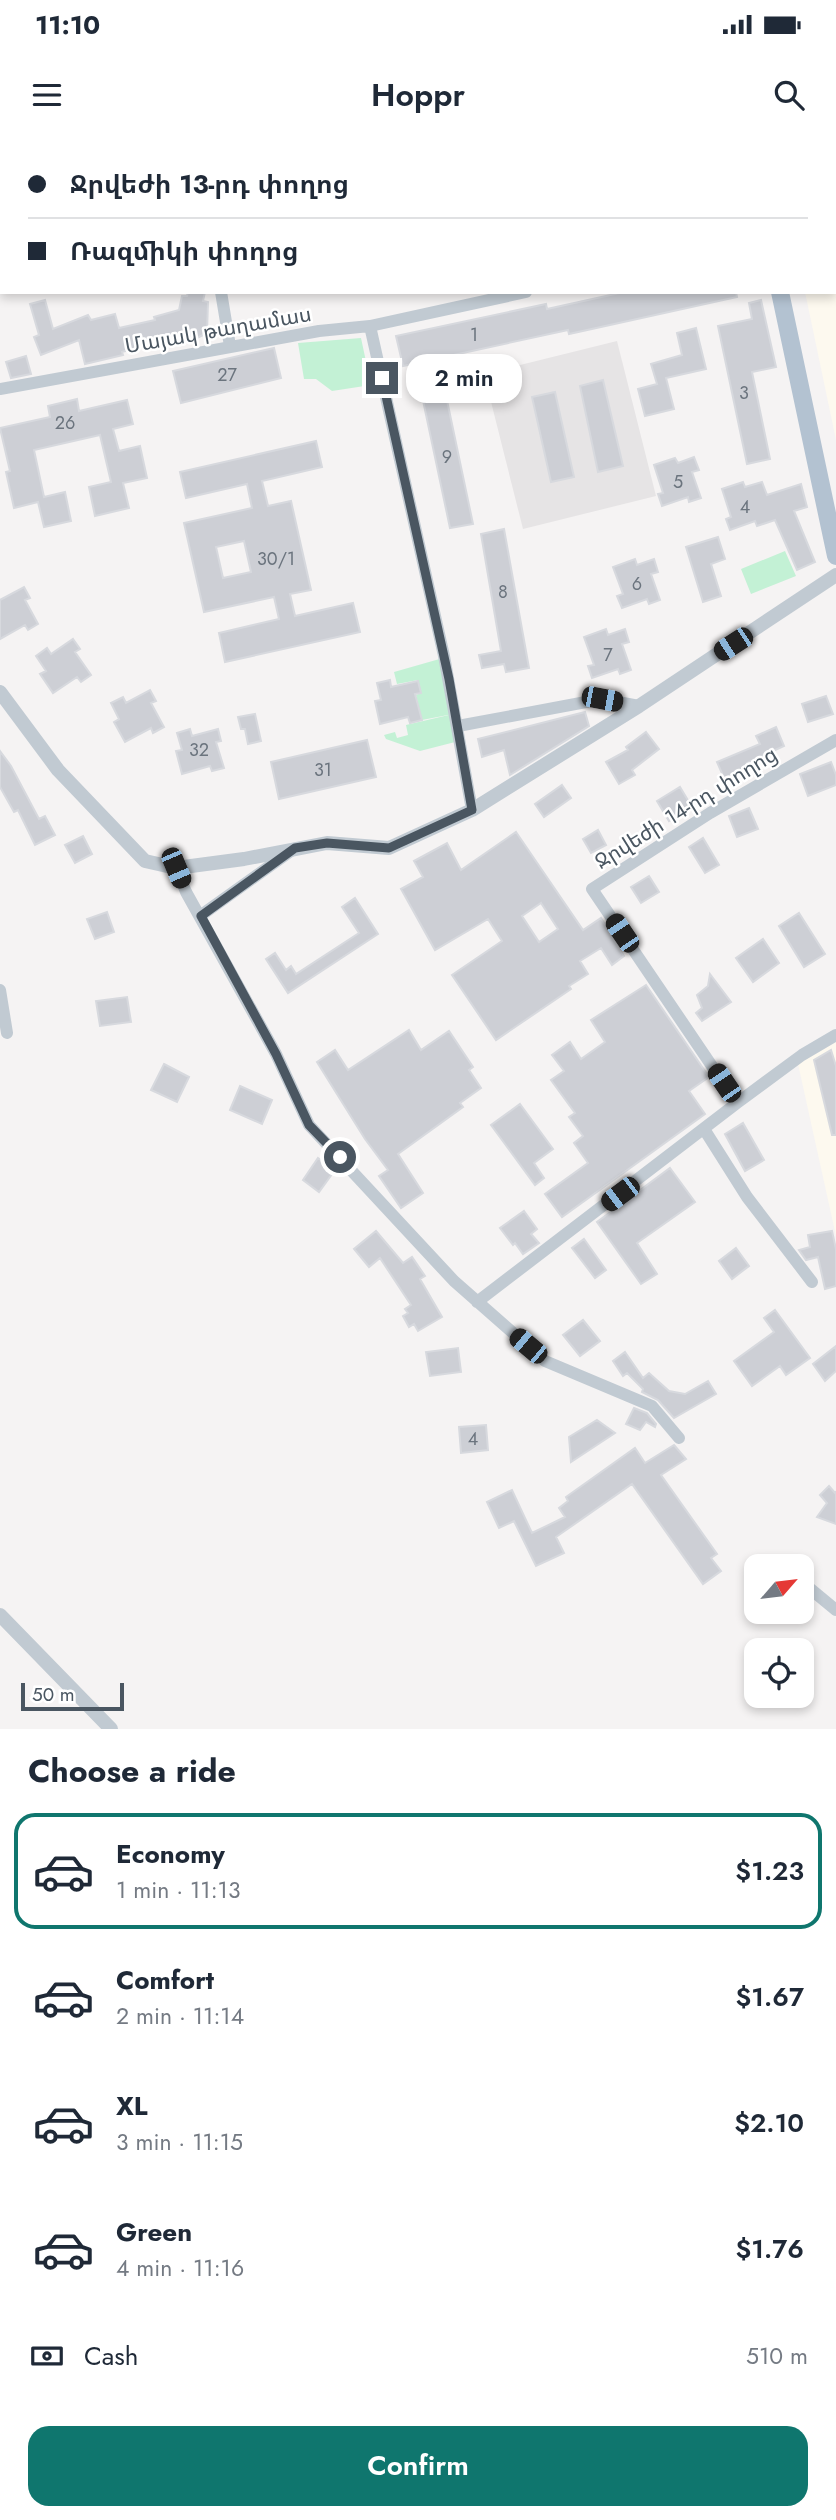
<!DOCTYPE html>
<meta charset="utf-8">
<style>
body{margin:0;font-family:Jost,"Noto Sans Armenian",sans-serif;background:#f2f2f3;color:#1f2937;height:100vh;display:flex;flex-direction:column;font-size:26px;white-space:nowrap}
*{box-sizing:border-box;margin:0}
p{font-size:23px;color:#747a83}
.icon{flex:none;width:38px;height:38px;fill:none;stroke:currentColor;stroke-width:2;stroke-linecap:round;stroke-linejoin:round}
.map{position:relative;height:1589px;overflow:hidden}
.drawer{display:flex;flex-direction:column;background:#fff;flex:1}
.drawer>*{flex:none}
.top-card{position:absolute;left:0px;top:0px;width:836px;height:154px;box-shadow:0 4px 10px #0003;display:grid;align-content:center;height:154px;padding:0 28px;background:#fff}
.needle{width:46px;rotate:62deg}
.tools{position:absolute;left:744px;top:1414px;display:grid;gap:14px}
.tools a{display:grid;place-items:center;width:70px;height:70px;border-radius:14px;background:#fff;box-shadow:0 4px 10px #0003;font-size:35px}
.scale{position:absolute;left:21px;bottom:18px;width:103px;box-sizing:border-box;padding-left:7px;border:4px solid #4a5661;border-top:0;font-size:19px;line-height:24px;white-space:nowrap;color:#4a5661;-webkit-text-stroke:5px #fff;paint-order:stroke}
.end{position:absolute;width:32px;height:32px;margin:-16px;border:9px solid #4a5661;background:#fff;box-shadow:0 0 0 4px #fff}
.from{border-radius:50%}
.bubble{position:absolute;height:49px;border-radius:21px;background:#fff;box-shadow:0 4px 10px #0003;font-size:23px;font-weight:600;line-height:49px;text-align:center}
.car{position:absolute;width:21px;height:42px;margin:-21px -10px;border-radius:9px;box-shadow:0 0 5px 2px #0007;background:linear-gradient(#222 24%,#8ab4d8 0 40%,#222 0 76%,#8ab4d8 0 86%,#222 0)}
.top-card b{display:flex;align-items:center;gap:24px;height:66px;font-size:26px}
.top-card b+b{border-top:2px solid #e0e1e3}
.top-card i{width:18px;height:18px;background:#1f2937}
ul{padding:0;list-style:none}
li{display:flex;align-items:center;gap:21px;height:116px;margin:0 14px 10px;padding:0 14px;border:4px solid transparent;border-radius:21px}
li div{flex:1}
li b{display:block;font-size:26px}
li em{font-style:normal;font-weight:600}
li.current{border-color:#0f766e}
li>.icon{width:63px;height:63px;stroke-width:1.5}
h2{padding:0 28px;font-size:32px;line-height:84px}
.pay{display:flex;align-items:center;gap:18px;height:77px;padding:0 28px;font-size:26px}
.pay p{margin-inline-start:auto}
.cta{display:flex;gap:14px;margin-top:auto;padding:14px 28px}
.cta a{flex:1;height:80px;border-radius:21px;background:#0f766e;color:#fff;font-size:28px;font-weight:600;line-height:80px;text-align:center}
.status{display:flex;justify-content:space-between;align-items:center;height:49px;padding:0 35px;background:#fff;direction:ltr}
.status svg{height:19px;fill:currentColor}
header{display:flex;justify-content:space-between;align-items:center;height:91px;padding:0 28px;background:#fff;font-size:32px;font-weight:600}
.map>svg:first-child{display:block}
.commercial{fill:#fdf9ef}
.education{fill:#e6e4e5}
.green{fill:#c3f1d5}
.building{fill:#cdcfd5;stroke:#d7d9de;stroke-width:2;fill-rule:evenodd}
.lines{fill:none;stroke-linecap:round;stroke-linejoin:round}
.minor{stroke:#c1cad2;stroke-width:12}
.tertiary{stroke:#c1cad2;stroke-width:14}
.primary{stroke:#b3c2d1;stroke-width:18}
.route{stroke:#4a5661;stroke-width:9}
.labels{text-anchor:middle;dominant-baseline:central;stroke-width:5;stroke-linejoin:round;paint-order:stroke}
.number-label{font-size:18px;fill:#6b747e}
.street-label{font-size:21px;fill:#4a5661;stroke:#fff}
</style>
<div class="status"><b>11:10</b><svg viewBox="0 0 49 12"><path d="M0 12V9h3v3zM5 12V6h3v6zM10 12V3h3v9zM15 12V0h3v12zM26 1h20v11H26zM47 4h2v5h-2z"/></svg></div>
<header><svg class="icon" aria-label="menu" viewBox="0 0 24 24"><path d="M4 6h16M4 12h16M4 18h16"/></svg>Hoppr<svg class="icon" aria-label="search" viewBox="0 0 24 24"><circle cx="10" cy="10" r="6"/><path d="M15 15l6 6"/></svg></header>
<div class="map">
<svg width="836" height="1589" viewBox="0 0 836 1589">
<rect width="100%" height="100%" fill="#f5f3f3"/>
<path class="commercial" d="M835,83H836V300L805,152H835Z
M836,902V1096L798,924Z"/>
<path class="education" d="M617,201L656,356L523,389L484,234Z"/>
<path class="green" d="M361,198L371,245L332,251L316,239H304L298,203Z
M785,411L796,436L751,454L741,429Z
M443,518L459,601L420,611L386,599L384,595L395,592L397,598L408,595L406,585L453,574L422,580L416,555L421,553L418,540L397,544L394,532Z"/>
<path class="building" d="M188,152H205L203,161L208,162L207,193L189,202L187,193L122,212L123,215L85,224L79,200L41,215L34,197L39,195L30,164L45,160L53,189L88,175L91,180L115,174L119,188L155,180L154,177L179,170L182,156H187Z
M624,152H736L737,157L569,194L568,190L403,226L396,196L546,164L547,169Z
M761,160L776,227L752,232L770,319L747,324L718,186L752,179L749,163Z
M696,188L706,229L666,238L674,269L645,276L638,249L657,244L651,224L682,215L677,193Z
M274,208L281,238L181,263L173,231Z
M26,216L31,234L11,238L6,222Z
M603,240L623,326L598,332L580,246Z
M444,246L473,384L450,388L421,251Z
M555,252L574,337L551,342L532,257Z
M77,259L79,271L127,260L133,284L113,289L119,311L140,306L147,338L123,343L129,368L95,376L89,347L111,342L100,295L34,310L44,357L65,352L71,381L44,387L38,362L14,368L6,332L10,331L0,288L50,277L48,266Z
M316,301L322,327L262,341L268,366L291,361L311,450L290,454L295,476L353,463L360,492L225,522L219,493L279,479L274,457L204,472L184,383L252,368L247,344L186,358L180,332ZM244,401L251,432L223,438L216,407Z
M694,317L699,330L692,332L701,358L689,362L688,357L662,366L658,354L663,353L654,325L675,318L678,323Z
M743,342L745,347L762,342L767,355L801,344L807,367L794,371L815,422L797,430L775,380L757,386L755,381L730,390L726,379L731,377L722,349Z
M504,389L529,528L506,532L504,524L482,528L479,515L501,511L481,394Z
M718,397L725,419L711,424L721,456L703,462L686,407Z
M635,419L637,425L654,419L658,432L651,434L660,460L649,464L647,459L622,468L617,456L623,454L613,427Z
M24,447L30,458L25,460L38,484L28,490L25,485L0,499V460Z
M606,489L608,495L625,489L629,502L622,504L631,530L620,534L618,529L592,538L588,526L594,525L584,497Z
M73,499L80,509L75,512L91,535L81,542L77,537L53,553L40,534L46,531L36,516L47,508L51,514Z
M390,540L391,547L418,541L421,553L415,554L422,580L410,583L408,577L380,584L375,561L381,560L377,543Z
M150,550L156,561L151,563L164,587L153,593L151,588L125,602L114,582L119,579L111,563L123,557L126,563Z
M826,556L833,574L808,582L802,564Z
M585,572L589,586L510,635L504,610L482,617L478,599Z
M255,574L261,601L248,604L245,589H241L238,577Z
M776,587L784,606L747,623L749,628L724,638L717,622L760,604L756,596Z
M190,589L192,596L218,589L221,601L216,602L224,628L212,631L210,626L182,634L176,611L182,610L177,593Z
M646,592L659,609L632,630L635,635L619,644L606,622L628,610L626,607Z
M367,600L376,637L279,659L271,622Z
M0,611L11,626L39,679L45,676L55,695L35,705L18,670L14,672L0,647Z
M831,622L836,635V645L808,656L800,634Z
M562,645L571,658L544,677L535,664Z
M680,647L692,667L669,681L657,661Z
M749,668L758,689L737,697L729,676Z
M598,690L606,705L591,713L583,699Z
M516,692L583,790L601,778L624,816L612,825L601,808L580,821L588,834L569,846L571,849L496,900L452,835L502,801L488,779L435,810L401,749L423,737L414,721L447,703L461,730ZM541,763L558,789L539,802L522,776Z
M83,696L92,714L75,723L65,705Z
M703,698L719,725L705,733L689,707Z
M649,736L659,752L641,763L631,747Z
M355,758L378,794L288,853L266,819L275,813L286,830L291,826L296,834L359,793L342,767Z
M107,772L114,792L95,799L87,779Z
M799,773L825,814L804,827L779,786Z
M763,799L779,823L753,842L736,818Z
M710,834L731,862L702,881L696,873L702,868L697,855L708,846Z
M646,845L709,937L689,951L705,974L562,1077L545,1054L588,1023L574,1003L583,996L569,977L575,973L551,940L564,931L552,915L570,902L581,919L605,902L591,880Z
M127,857L131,882L100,886L96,861Z
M409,890L421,910L449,891L473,927L469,930L481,948L460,963L463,967L398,1014L423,1053L401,1068L379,1036L388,1030L365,999L317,922L335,910L348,930Z
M831,910L836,926V995H832L814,920Z
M164,924L189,937L177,962L151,950Z
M240,946L272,960L262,984L230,970Z
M520,964L553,1009L534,1023L544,1038L535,1045L491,985Z
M743,983L764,1020L745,1031L725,994Z
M318,1018L335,1030L319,1052L303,1040Z
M670,1028L695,1062L637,1103L657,1134L641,1144L597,1082Z
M524,1071L537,1089L531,1094L539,1103L523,1114L515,1103L513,1105L500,1088Z
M376,1091L403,1123L412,1117L425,1136L420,1139L442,1177L418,1191L414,1184L409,1187L403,1176L408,1173L405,1169L411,1165L380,1118L369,1127L354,1109Z
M832,1091L836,1109V1146L825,1149L818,1117L806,1120L799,1110L810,1107L808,1095Z
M584,1099L606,1130L595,1138L572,1108Z
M736,1108L749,1126L732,1139L719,1121Z
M775,1170L810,1218L786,1235L780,1226L752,1246L734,1221L774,1192L764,1178Z
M583,1180L600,1201L580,1216L563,1195Z
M836,1206V1231L825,1241L813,1224Z
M458,1208L461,1232L430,1236L426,1212Z
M625,1212L643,1238L649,1233L669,1251L685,1254L708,1241L716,1254L674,1278L658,1260L642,1252L643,1249L627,1233L623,1236L613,1221Z
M634,1268L647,1273L656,1284L655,1287L646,1282L640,1290L626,1284Z
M597,1280L615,1293L571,1322L569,1297Z
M486,1285L488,1310L461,1313L459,1287Z
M674,1305L686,1319L661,1335L717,1414L711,1418L721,1431L703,1444L632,1344L556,1397L564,1413L536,1426L514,1381L499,1388L487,1362L512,1350L532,1393L565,1377L559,1368L568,1361L566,1357L635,1308L645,1323Z
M829,1346L835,1353L836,1352V1384L817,1377L827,1363L820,1355Z"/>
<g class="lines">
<path class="minor" d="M170,0L171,2
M835,80H836
M221,152L230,206
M370,186L444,516L472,670
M0,249L319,191L370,186L526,152
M458,586L602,559L639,566
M176,728L186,752L276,914L309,985L454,1141L545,1221L652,1266L679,1298
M200,776L292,710
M0,850L7,893
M737,963L802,915L836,895
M704,989L747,1057L812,1142
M477,1162L737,963L592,749L710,673L836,600
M802,1442L836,1470"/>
<path class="tertiary" d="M0,552L58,630L145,721L176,728L244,719L327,703L389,708L472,670L639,566L836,435
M0,1475L111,1589"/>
<path class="primary" d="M747,0V2
M780,152L836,416"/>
</g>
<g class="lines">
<path class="route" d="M340,1017L309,985L276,914L201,776L295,708L327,703L389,708L472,670L449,539L382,238"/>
</g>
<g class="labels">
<g class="number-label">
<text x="474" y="195">1</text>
<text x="227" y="235">27</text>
<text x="744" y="253">3</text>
<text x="65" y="283">26</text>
<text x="447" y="317">9</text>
<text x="678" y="342">5</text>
<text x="745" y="367">4</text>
<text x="276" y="419">30/1</text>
<text x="637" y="444">6</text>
<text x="503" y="452">8</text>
<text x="608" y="515">7</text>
<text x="199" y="610">32</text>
<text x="323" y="630">31</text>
<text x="473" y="1299">4</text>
</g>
<g class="street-label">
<text transform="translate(218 190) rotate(-10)">Մայակ թաղամաս</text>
<text transform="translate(686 668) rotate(-32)">Ջրվեժի 14-րդ փողոց</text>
</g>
</g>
</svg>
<div class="tools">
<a><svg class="needle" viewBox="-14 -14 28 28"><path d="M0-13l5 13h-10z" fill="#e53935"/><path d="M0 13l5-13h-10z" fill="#747a83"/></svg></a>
<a><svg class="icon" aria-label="locate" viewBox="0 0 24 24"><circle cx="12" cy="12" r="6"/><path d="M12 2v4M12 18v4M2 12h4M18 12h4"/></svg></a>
</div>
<div class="scale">50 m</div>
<i class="end from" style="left:340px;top:1017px"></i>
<i class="end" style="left:382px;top:238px"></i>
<div class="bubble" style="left:406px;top:214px;width:116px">2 min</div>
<i class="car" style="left:733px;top:504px;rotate:237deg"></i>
<i class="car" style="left:602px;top:559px;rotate:101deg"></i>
<i class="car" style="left:176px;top:728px;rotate:157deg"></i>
<i class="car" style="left:622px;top:793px;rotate:326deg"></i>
<i class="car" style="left:724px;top:943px;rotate:326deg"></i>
<i class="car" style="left:620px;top:1054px;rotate:233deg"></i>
<i class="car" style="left:528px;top:1206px;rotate:310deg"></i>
<div class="top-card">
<b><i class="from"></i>Ջրվեժի 13-րդ փողոց</b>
<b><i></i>Ռազմիկի փողոց</b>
</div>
</div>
<section class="drawer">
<h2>Choose a ride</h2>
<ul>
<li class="current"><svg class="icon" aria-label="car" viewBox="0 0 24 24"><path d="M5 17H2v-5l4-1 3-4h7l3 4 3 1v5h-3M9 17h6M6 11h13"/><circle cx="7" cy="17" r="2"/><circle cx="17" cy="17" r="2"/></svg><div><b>Economy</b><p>1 min · 11:13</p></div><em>$1.23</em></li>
<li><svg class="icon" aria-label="car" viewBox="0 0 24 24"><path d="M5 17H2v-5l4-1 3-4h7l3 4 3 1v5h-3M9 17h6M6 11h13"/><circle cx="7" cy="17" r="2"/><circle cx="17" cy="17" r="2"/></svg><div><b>Comfort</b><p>2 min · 11:14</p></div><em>$1.67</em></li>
<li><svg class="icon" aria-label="car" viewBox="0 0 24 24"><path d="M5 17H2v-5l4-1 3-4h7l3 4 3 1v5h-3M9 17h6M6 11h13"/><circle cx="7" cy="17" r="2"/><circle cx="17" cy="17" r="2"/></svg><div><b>XL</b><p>3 min · 11:15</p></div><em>$2.10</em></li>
<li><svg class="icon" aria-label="car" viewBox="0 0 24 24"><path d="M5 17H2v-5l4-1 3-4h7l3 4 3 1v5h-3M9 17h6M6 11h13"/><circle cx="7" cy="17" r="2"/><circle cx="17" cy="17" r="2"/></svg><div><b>Green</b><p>4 min · 11:16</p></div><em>$1.76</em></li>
</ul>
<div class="pay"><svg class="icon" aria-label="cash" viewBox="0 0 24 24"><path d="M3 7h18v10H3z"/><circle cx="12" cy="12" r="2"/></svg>Cash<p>510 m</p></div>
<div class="cta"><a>Confirm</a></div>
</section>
